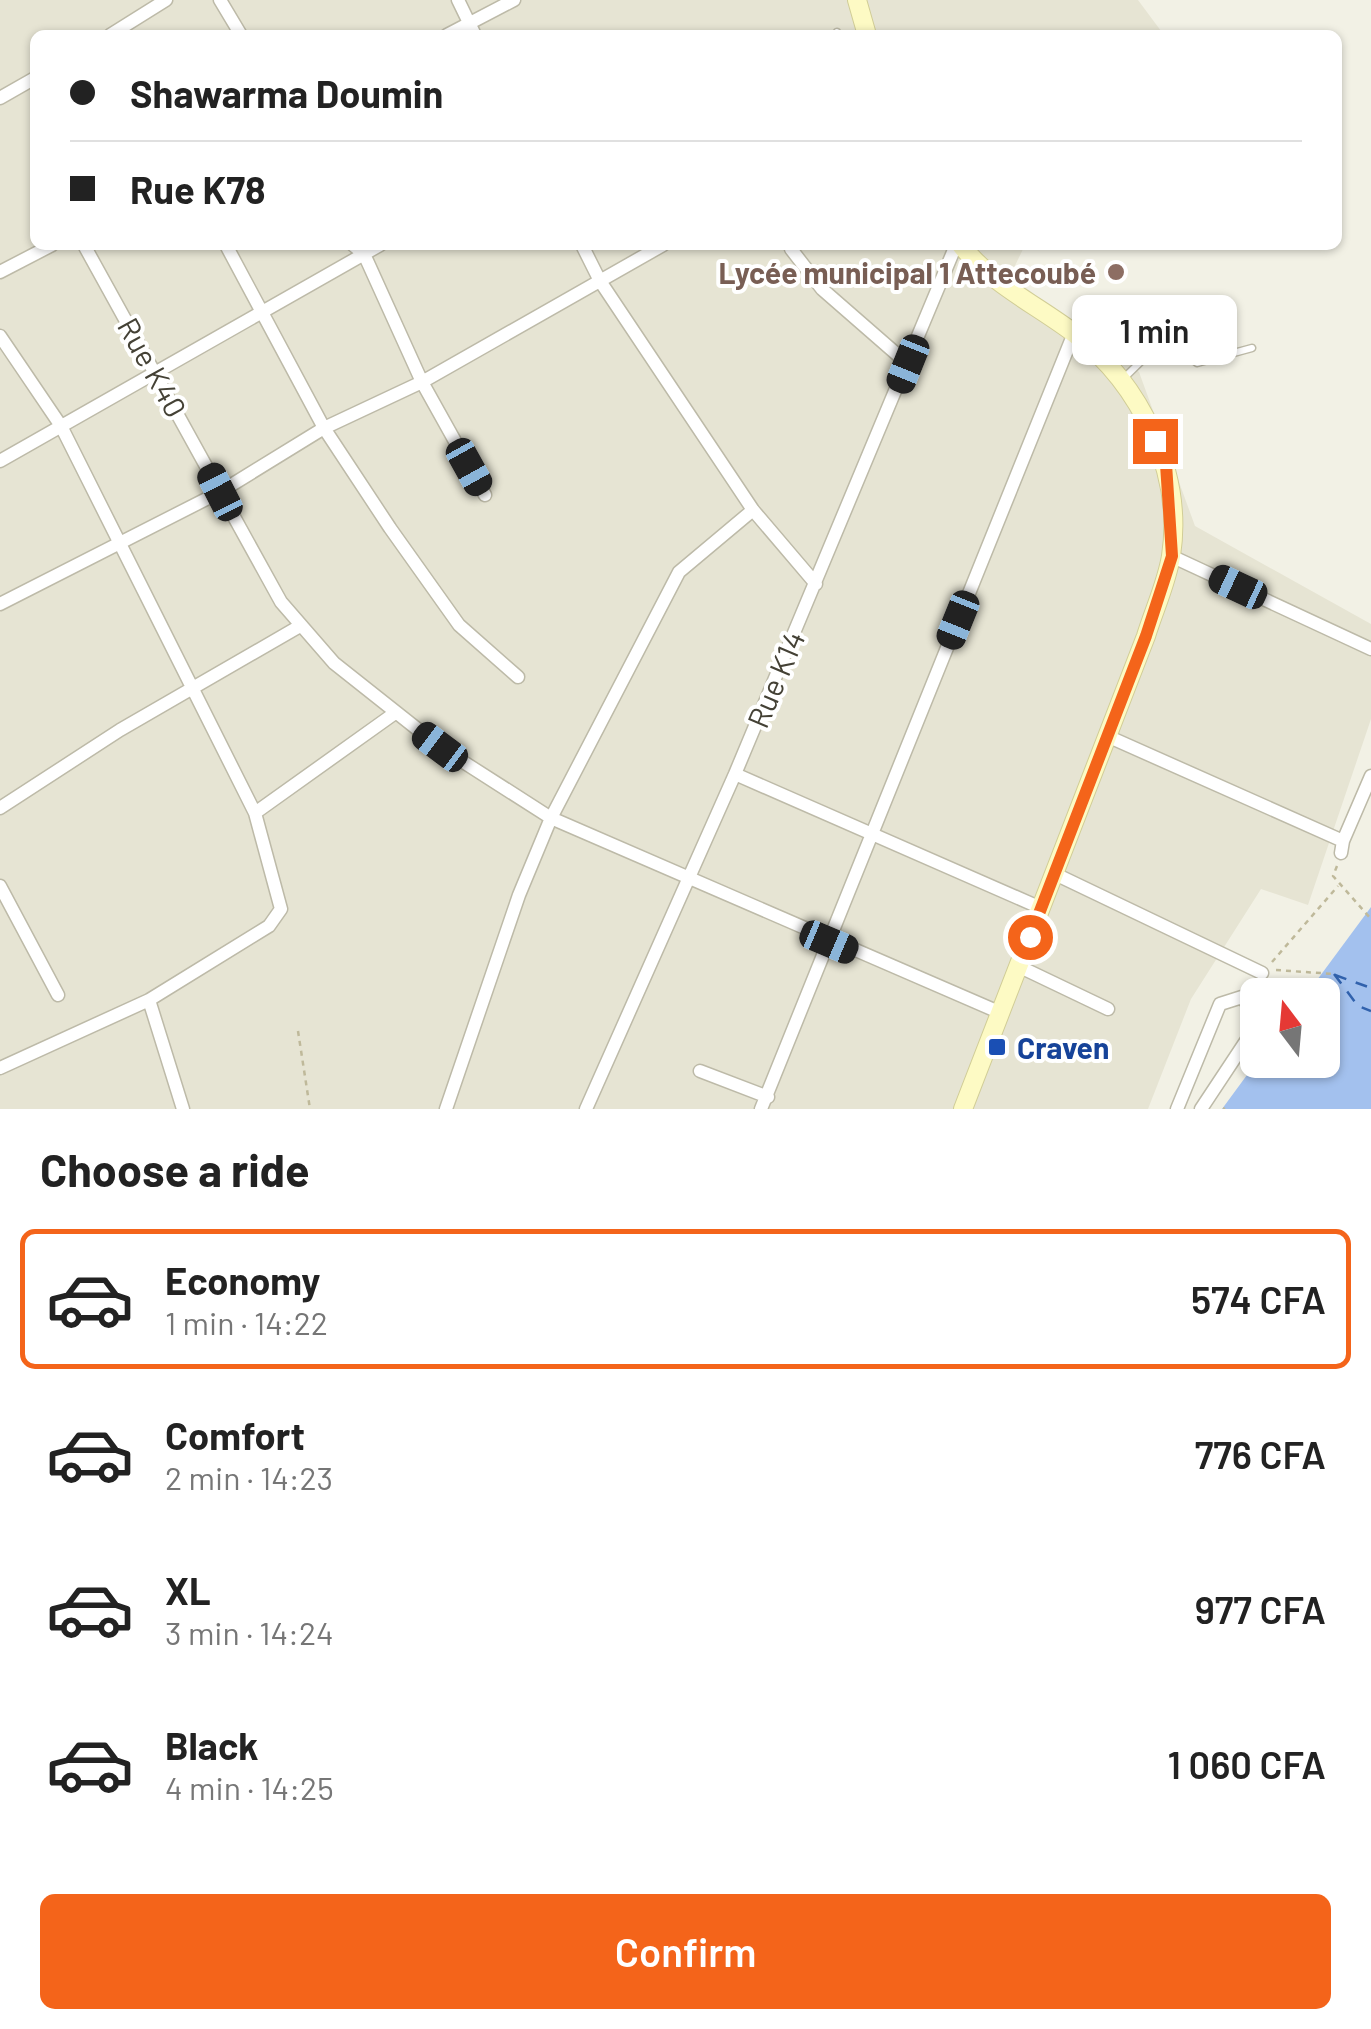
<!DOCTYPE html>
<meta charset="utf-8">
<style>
body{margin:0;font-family:Barlow,sans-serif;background:#f2f2f2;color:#222;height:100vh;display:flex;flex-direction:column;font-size:38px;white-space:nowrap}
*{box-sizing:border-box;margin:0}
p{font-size:32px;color:#767676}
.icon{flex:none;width:55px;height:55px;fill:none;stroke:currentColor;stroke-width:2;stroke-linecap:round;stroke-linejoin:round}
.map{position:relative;height:1109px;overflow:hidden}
.sheet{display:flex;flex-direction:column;background:#fff;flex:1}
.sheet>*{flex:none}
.hud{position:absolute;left:30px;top:30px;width:1312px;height:220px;border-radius:15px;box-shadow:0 2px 8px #0004;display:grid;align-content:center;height:220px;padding:0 40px;background:#fff}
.needle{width:65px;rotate:344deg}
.controls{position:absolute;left:1240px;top:978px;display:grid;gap:20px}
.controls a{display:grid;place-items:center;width:100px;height:100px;border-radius:15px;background:#fff;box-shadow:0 2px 8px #0004;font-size:50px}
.end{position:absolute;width:45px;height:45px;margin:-22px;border:12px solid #f4641a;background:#fff;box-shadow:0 0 0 5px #fff}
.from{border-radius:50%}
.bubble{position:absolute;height:70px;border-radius:15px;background:#fff;box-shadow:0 2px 8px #0004;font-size:32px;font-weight:600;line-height:70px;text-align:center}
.car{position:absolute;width:30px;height:60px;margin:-30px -15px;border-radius:12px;box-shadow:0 0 8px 2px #0007;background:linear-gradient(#222 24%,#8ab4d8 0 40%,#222 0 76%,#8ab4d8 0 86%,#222 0)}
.hud b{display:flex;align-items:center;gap:35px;height:95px;font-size:38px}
.hud b+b{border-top:2px solid #e0e0e0}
.hud i{width:25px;height:25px;background:#222}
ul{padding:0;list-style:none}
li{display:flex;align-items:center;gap:30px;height:140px;margin:0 20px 15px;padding:0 20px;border:5px solid transparent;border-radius:15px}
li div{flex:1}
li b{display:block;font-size:38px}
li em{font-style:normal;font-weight:600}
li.current{border-color:#f4641a}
li>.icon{width:90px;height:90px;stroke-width:1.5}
h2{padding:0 40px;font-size:45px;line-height:120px}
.action{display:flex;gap:20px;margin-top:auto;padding:20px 40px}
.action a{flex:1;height:115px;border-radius:15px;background:#f4641a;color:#fff;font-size:40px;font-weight:600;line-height:115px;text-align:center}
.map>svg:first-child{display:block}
.residential{fill:#e6e4d3}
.water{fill:#a3c1ee}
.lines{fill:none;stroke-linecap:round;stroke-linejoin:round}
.ferry{stroke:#3162ad;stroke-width:2.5;stroke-dasharray:12 10;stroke-linecap:butt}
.lane-casing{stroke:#bdbaa8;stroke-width:9}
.street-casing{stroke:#bdbaa8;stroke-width:15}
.secondary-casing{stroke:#d1cd96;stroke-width:20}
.path{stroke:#bfb99a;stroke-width:2.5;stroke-dasharray:5 5;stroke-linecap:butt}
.lane{stroke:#fff;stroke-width:6}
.street{stroke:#fff;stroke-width:12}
.secondary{stroke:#fdfac4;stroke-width:18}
.route{stroke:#f4641a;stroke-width:12}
.education-dot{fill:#8d6e63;stroke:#fff;stroke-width:4}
.transit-dot{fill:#1a4fb4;stroke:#fff;stroke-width:4}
.labels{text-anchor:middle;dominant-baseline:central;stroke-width:8;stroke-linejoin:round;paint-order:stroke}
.education-label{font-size:30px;font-weight:bold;fill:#785e54;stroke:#fff;text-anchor:end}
.street-label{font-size:30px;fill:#444135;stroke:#fff}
.transit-label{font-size:30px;font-weight:bold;fill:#164399;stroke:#fff;text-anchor:start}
</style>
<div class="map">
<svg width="1371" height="1109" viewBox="0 0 1371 1109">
<rect width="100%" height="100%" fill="#f2f1e5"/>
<path class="residential" d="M0,0H1138L1164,35H35V245H1025L1010,276L1139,372L1195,526L1371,624V719L1308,905L1261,889L1191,999L1148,1109H0Z"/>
<path class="water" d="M1371,907V1109H1222L1258,1060H1322V995H1306Z"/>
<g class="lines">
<path class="ferry" d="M1334,974L1358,1006L1371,1011
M1335,975L1371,988"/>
<defs>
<path id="lane" d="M836,35L837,32
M1124,378L1165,338L1197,363L1252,348"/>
<path id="street" d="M220,0L241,35
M458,0L475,35
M110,35L166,0
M447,35L514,0
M0,98L35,78
M84,245L281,602L334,663L440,747L551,818L1001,1013
M226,245L324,428L390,528L459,625L518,677
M353,245L364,254L422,382L485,495
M582,245L600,281L753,510L816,584
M791,249L822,289L908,364
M0,272L52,245
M0,336L61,426L255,813
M0,461L380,245
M1171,556L1371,649
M0,604L220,492L324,428L422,382L663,245
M1107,736L1343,841L1341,853
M735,774L1041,908
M0,808L120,730L300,626
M1343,841L1371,776
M1053,873L1262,973
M0,886L58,995
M1018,966L1108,1009
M149,1000L183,1109
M0,1068L149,1000L269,926L281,909L255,813L395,713
M700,1071L768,1097
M446,1109L519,895L551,818L679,572L753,510
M586,1109L735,774L956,245
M761,1109L1074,333
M1177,1109L1220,1004L1242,997L1251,1009L1250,1035L1201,1109"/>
<path id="secondary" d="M857,0L867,35
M961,245C991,284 1037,305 1075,334C1140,384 1184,472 1171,556C1167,582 1154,610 1146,636L963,1109"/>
</defs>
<use href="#lane" class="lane-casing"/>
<use href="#street" class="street-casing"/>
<use href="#secondary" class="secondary-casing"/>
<path class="path" d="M1337,866L1333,876L1371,919
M1272,962L1338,886
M1276,970L1334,974
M298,1031L310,1109
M1223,1108L1225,1109"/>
<use href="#lane" class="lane"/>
<use href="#street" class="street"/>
<use href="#secondary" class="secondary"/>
</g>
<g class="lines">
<path class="route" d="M1030,937L1146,636L1172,556L1166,464L1155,441"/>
</g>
<circle class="education-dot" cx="1116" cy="272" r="10"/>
<rect class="transit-dot" x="987" y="1037" width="20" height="20" rx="5"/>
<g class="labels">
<g class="education-label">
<text x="1096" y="272">Lycée municipal 1 Attecoubé</text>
</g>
<g class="street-label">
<text transform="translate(153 367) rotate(61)">Rue K40</text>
<text transform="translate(775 679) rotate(-67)">Rue K14</text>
</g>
<g class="transit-label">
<text x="1017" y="1047">Craven</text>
</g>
</g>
</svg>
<div class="controls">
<a><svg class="needle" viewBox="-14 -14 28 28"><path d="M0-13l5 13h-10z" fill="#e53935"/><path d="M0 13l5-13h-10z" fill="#767676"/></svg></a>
</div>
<i class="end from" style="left:1030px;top:937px"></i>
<i class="end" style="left:1155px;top:441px"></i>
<div class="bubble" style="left:1072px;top:295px;width:165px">1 min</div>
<i class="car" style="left:908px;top:364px;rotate:202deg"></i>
<i class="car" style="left:469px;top:467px;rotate:151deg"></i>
<i class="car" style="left:220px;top:492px;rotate:333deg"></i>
<i class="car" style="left:1238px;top:587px;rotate:295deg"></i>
<i class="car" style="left:958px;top:620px;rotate:202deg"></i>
<i class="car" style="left:440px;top:747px;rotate:307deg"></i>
<i class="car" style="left:829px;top:942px;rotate:113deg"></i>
<div class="hud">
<b><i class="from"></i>Shawarma Doumin</b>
<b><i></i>Rue K78</b>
</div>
</div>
<section class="sheet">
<h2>Choose a ride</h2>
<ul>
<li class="current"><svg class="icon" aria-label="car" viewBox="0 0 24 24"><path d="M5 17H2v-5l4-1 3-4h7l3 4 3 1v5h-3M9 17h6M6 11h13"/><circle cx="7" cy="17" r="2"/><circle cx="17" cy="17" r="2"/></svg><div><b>Economy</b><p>1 min · 14:22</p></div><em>574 CFA</em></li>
<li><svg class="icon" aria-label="car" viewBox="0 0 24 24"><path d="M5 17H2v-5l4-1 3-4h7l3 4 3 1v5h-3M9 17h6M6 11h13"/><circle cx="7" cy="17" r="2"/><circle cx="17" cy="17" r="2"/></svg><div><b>Comfort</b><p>2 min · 14:23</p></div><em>776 CFA</em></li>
<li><svg class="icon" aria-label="car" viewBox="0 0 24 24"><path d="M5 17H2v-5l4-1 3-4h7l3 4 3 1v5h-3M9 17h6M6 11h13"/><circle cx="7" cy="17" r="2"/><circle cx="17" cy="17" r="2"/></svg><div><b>XL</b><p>3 min · 14:24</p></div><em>977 CFA</em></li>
<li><svg class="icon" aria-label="car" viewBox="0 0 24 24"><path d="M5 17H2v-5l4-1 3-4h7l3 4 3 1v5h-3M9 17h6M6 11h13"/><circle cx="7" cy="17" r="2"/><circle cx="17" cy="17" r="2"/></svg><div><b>Black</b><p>4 min · 14:25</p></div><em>1 060 CFA</em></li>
</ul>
<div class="action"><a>Confirm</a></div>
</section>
